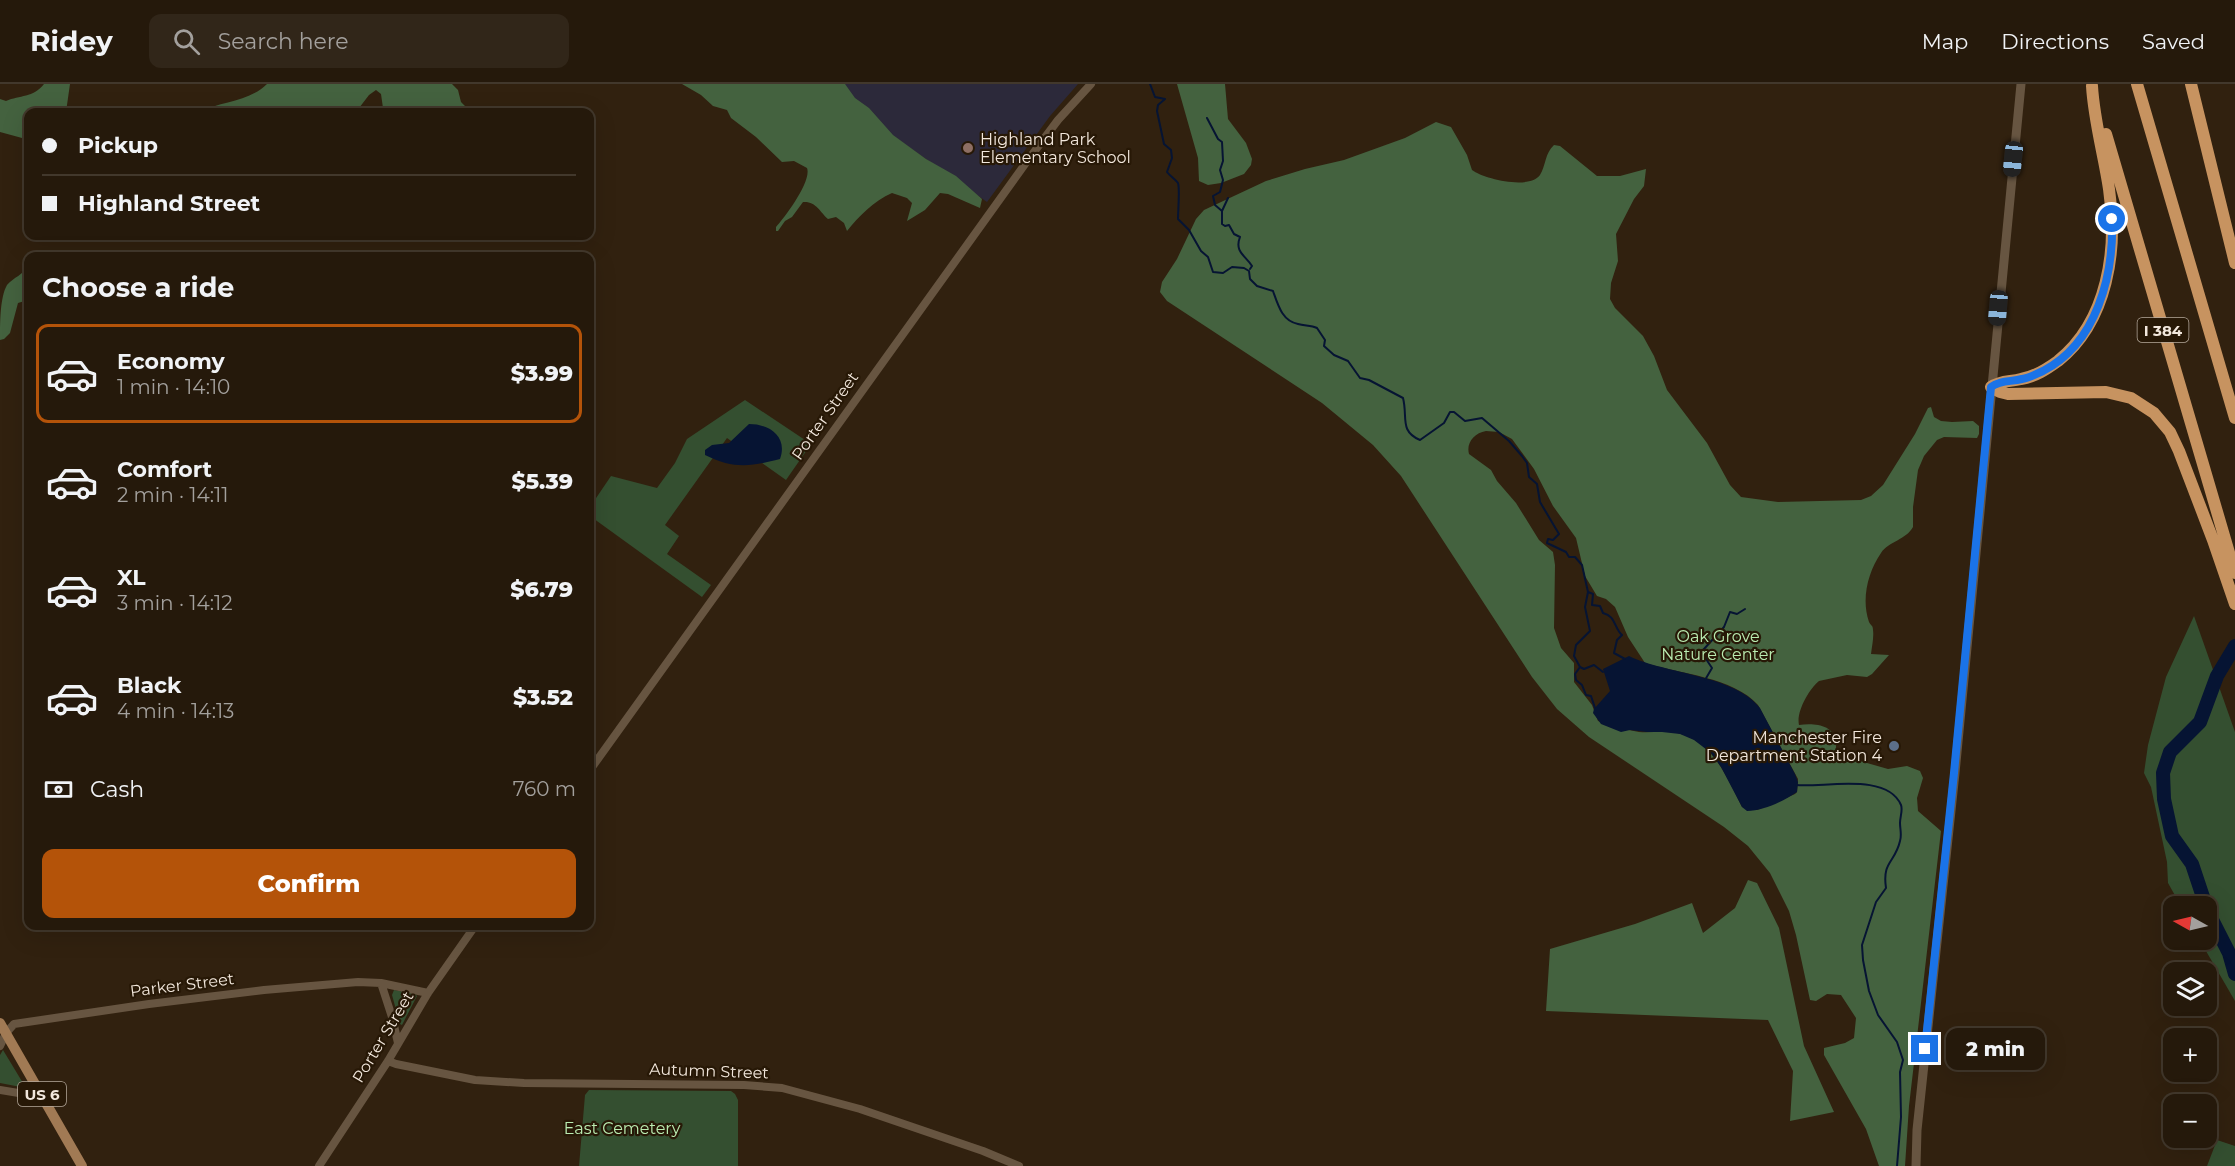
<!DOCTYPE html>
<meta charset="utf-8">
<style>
body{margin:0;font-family:Montserrat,sans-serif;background:#312619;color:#f1f3f6;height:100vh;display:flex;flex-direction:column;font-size:22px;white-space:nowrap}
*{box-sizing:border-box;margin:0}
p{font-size:20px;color:#a3a09d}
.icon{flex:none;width:33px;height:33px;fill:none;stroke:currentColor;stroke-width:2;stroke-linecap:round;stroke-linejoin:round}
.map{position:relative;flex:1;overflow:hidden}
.panel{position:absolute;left:24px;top:168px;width:570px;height:678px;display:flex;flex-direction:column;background:#25190b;border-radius:12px;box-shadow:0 6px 24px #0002,0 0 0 2px #42382c}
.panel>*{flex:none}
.hud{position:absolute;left:24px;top:24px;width:570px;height:132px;border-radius:12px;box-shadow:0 6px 24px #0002,0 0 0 2px #42382c;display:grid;align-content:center;height:132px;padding:0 18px;background:#25190b}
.needle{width:39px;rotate:278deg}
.buttons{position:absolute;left:2163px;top:812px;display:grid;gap:12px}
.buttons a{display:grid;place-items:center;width:54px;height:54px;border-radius:12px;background:#25190b;box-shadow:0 6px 24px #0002,0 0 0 2px #42382c;font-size:30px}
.end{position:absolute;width:27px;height:27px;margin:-14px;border:8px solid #1a73e8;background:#fff;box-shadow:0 0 0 3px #fff}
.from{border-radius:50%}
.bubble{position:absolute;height:42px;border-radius:12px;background:#25190b;box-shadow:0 6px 24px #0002,0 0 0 2px #42382c;font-size:20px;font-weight:800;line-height:42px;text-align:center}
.car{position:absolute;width:18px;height:36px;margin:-18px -9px;border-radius:8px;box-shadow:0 0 4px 2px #0007;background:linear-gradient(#222 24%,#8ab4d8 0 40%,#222 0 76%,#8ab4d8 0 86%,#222 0)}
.hud b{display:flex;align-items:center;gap:21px;height:57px;font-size:22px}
.hud b+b{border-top:2px solid #42382c}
.hud i{width:15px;height:15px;background:#f1f3f6}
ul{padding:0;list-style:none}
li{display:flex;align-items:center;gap:18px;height:99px;margin:0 12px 9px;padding:0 6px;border:3px solid transparent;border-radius:12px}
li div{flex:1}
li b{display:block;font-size:22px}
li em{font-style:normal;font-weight:800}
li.active{border-color:#b45309}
li>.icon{width:54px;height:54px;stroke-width:1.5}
h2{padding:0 18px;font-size:27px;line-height:72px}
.pay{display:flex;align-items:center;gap:15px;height:66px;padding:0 18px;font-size:22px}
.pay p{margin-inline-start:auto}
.button{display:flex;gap:12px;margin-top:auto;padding:12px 18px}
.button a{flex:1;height:69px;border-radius:12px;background:#b45309;color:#fff;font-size:24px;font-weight:800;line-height:69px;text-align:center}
header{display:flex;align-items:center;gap:36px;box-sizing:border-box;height:84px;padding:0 30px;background:#25190b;border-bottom:2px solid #42382c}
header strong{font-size:28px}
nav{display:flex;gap:33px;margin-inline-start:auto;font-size:21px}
.search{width:420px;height:54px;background:#312619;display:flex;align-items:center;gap:15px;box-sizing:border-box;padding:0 21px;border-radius:12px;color:#a3a09d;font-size:22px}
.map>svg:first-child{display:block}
.education{fill:#2c293a}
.green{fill:#344f30}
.forest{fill:#44623f;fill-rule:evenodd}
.water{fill:#061433}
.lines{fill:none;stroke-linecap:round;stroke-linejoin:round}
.stream{stroke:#061433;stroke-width:2}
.river{stroke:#061433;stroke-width:14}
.tertiary{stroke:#675541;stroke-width:8}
.secondary{stroke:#675541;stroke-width:9}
.primary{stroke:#a17a54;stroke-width:10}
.motorway{stroke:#c79360;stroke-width:12}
.route{stroke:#1a73e8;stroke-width:8}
.education-dot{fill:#8d6e63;stroke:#271806;stroke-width:2}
.service-dot{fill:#5c6f8a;stroke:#271806;stroke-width:2}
.labels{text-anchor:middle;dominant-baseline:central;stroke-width:4.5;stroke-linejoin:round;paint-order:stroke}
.shield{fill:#271806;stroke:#b5a99c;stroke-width:1.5}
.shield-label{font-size:15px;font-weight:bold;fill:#f2e7dc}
.poi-label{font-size:16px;fill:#f2e7dc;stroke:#271806;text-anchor:start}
.street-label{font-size:16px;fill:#f2e7dc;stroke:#271806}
.park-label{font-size:16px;fill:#baecb1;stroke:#271806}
</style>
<header>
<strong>Ridey</strong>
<div class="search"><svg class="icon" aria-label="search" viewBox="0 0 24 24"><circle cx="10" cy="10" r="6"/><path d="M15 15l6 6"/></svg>Search here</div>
<nav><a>Map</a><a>Directions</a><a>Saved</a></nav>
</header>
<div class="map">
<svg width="2235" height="1082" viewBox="0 0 2235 1082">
<rect width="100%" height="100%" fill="#31210f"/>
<path class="education" d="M819,0H1078L1050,32L987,118Z"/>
<path class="green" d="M745,316L811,360L786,396L727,354L665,441L679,452L667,470L711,501L702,513L590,432V423L611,392L657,404L675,379L687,355Z
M2194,532L2235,648V917L2199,855H2206V822H2181L2168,799L2167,778L2151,703L2144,689L2148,661L2166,593Z
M394,906L415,910L417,912L402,941L400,940L392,911Z
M3,966L26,1004L0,999V971Z
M589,1006L731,1007L735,1010L738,1016V1082H579L585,1011Z
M2217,1056L2235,1062V1082H2207Z"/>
<path class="forest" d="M44,0H70L66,28H28V60L22,54L0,48V15L6,17C20,11 33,14 44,0Z
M267,0H452L458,6L461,18L471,28H420L414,26L408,28H387L383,24L381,10L376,6L369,11L356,28H335L322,25L314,28H200C221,17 249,18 267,0Z
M682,0H845L855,14L869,24L893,51L926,75L956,92L982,115L980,124L948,110L940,109L925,126L907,137L912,119L907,114L892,109C874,117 858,133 847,147L844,139L836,133L828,135C820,128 816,117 803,118L792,133L785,137L778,147H776V143C785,133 812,97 807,84L794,77L782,78L756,53L731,34L727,26L713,22L701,11Z
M1177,0H1225L1228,35L1246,59L1252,75L1251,81L1244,90L1221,99L1208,101L1199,97L1198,74Z
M1436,38L1451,43L1467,71L1472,86C1484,95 1529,106 1540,91C1546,81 1545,69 1554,61L1560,62L1597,92H1620L1646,85L1644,102L1634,115L1616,150L1618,177L1611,199L1610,215L1615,224L1643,252L1654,272L1667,306L1707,359L1730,401L1741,413L1778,418L1861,416L1871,412L1883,401L1915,350L1928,324L1931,323L1934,333L1941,337L1952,338L1973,337L1979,342V350L1977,354L1944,353L1937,356L1924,372L1918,386L1913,423V443C1906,456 1889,457 1881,469C1868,488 1861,515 1869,538C1871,542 1873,541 1873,546C1874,553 1872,562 1871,570L1889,571L1872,590L1867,593L1847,591L1819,597C1809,605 1796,628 1799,641C1813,639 1834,640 1836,658C1837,666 1833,670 1836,678L1860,677L1888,685L1907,682L1920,687L1923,694L1917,714L1918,727L1941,747L1909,1022L1905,1082H1879L1866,1045L1824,971V964L1845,959L1854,954L1856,934L1841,911L1827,910L1816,917L1810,916L1796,851L1789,827L1770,789L1748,762L1724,743L1589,653L1557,625L1532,593L1401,392L1373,361L1322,319L1167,217L1160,208L1162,198L1177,175L1196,135L1204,126L1266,97L1305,85L1344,76L1405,54ZM1486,347L1499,348L1512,355L1534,385L1553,422L1576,454L1585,492L1597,512L1606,515L1615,523L1628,553L1645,579C1680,590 1733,593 1758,621L1798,695L1797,708L1795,710L1757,726L1742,723C1729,697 1713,658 1681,650C1667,646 1653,649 1639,648C1626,646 1611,641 1598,637L1592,621L1574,598V579L1561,564L1554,544L1555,481L1553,468L1539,456L1516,419L1497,397L1491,386L1469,370C1466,359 1474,349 1486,347Z
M28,182V216L18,219L10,249L4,255L0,256C0,239 0,213 7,201C14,193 23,191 28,182Z
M1748,796L1757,799L1779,844L1804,962L1834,1028L1790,1037L1793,987L1768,936L1546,927L1550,865L1635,840L1692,819L1703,849L1735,824Z"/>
<path class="water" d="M749,340C770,340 788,353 780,375C749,383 734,385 705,371V366L712,361L729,359Z
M1629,572C1666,590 1735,591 1760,624L1795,690L1798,698L1797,708C1784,717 1763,727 1747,727L1742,723L1721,683L1711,669L1694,656L1680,650L1662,648H1647L1630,646L1621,648L1601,640L1593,629L1594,625L1610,607L1603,585Z"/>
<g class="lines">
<path class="stream" d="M1150,0L1155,13L1165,15L1158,21L1157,27L1164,60L1171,66L1172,74L1167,88C1170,92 1175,95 1178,99C1180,105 1178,127 1178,135L1189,146L1201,167L1208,173L1213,188L1223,189L1232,183L1244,184L1249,187L1250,195L1257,202L1273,207C1278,221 1282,237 1298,240C1305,242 1311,241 1317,244L1325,256L1324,262L1334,271L1348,277L1360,294L1369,296L1403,314C1408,333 1399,347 1420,356L1444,339L1450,328H1454L1465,337L1482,334L1509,357L1522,372L1527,379L1529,393L1537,400L1540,418L1559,450L1553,456L1548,455L1547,459L1566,468L1569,473H1575L1582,481L1588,508L1585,523L1590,547L1576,561L1574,572L1580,583L1584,585L1594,581L1603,588
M1207,34L1218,55L1222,58L1223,77L1220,86L1223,96L1220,108L1213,112L1215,121L1222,127V140L1225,142L1229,141L1234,150L1240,153C1234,168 1246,172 1252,182L1250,185
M1222,127L1228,114
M1588,508L1593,510L1592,521L1600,522L1603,529C1616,532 1614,544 1622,551L1617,556L1614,569L1625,575
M1580,583L1575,590L1576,596L1582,601L1586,611L1591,612L1595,624
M1705,596L1712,584L1706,575L1704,565L1724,543L1730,528L1737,530L1745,525
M1796,701C1823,704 1887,688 1901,721C1903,726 1900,733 1900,739C1900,745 1902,751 1900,757C1895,779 1882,777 1886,804L1876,818L1862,861L1863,876L1869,907L1878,931L1897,958L1903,976L1900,988L1901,1033L1897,1082"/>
<path class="river" d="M2206,822L2192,780L2172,752L2164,715L2163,689L2170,668L2200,638L2217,592L2235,562
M2206,824L2229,869L2235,890"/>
<path class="tertiary" d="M590,686L1028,76L1058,36L1091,0
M381,899L392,933L398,959
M0,962L6,949L14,940L149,920L264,906L358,898L381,899L428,909
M388,977L396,980L475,996L524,999L744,1001L782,1004L860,1025L983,1067L1019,1082
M0,1006L43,1013
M319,1082L388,977L428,909L475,842"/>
<path class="secondary" d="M1916,1082L1917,1046L1955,689L2021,0"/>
<path class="primary" d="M0,939L82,1082"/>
<path class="motorway" d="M2137,0L2235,334
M2191,0L2235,179
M2092,2C2094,37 2104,71 2109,105C2118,165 2108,237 2058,277C2047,285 2035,293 2021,295C2010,298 2001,296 1991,303L2000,308L2008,310L2106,308L2131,314L2154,329L2170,348L2179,367L2213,456L2235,520
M2106,50L2235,489"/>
</g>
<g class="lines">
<path class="route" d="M1925,965L1954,689L1991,303C2001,296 2010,298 2022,295C2029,294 2036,290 2043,287C2097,259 2114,191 2112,135"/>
</g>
<circle class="education-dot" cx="968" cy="64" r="6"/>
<circle class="service-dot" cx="1894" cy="662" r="6"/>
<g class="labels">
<g class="shield">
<rect x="2137.5" y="234" width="51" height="24" rx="4.5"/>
<rect x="18" y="998" width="48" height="24" rx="4.5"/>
</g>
<g class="shield-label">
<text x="2163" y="246">I 384</text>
<text x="42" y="1010">US 6</text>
</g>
<g class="poi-label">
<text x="980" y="55">Highland Park<tspan x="980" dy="18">Elementary School</tspan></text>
<text x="1882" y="653" text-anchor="end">Manchester Fire<tspan x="1882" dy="18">Department Station 4</tspan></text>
</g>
<g class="street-label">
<text transform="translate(825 332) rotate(-55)">Porter Street</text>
<text transform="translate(182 901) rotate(-7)">Parker Street</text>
<text transform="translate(383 953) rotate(-59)">Porter Street</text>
<text transform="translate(709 987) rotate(2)">Autumn Street</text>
</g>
<g class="park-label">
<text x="1718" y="552">Oak Grove<tspan x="1718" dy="18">Nature Center</tspan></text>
<text x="622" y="1044">East Cemetery</text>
</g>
</g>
</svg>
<div class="buttons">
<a><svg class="needle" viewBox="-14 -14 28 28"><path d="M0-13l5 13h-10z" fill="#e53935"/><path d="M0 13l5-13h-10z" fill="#a3a09d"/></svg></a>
<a><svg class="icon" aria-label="layers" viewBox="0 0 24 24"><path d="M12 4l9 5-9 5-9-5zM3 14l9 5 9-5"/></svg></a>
<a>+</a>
<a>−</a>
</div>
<i class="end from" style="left:2112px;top:135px"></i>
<i class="end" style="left:1925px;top:965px"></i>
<div class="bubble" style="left:1946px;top:944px;width:99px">2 min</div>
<i class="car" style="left:2013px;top:75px;rotate:186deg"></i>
<i class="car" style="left:1998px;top:224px;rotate:185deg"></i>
<div class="hud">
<b><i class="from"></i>Pickup</b>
<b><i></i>Highland Street</b>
</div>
<section class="panel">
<h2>Choose a ride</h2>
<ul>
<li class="active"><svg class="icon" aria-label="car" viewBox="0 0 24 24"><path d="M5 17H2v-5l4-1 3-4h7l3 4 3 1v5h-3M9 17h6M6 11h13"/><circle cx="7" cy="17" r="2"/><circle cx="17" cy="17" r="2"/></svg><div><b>Economy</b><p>1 min · 14:10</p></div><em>$3.99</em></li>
<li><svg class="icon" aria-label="car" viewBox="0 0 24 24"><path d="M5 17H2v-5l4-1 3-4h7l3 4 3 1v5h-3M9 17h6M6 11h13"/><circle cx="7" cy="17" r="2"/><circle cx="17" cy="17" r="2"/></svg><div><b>Comfort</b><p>2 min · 14:11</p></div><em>$5.39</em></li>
<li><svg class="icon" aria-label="car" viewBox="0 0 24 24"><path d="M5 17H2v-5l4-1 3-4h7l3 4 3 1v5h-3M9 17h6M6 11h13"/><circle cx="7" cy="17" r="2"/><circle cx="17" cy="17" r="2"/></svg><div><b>XL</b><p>3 min · 14:12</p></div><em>$6.79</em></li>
<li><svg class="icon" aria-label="car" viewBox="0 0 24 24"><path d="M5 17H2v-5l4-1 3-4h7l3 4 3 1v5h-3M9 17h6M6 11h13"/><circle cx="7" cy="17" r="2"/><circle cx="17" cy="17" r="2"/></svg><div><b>Black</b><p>4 min · 14:13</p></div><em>$3.52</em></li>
</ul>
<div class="pay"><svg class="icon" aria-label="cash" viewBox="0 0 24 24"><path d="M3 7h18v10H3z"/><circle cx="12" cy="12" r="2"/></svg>Cash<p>760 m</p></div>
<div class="button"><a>Confirm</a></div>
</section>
</div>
